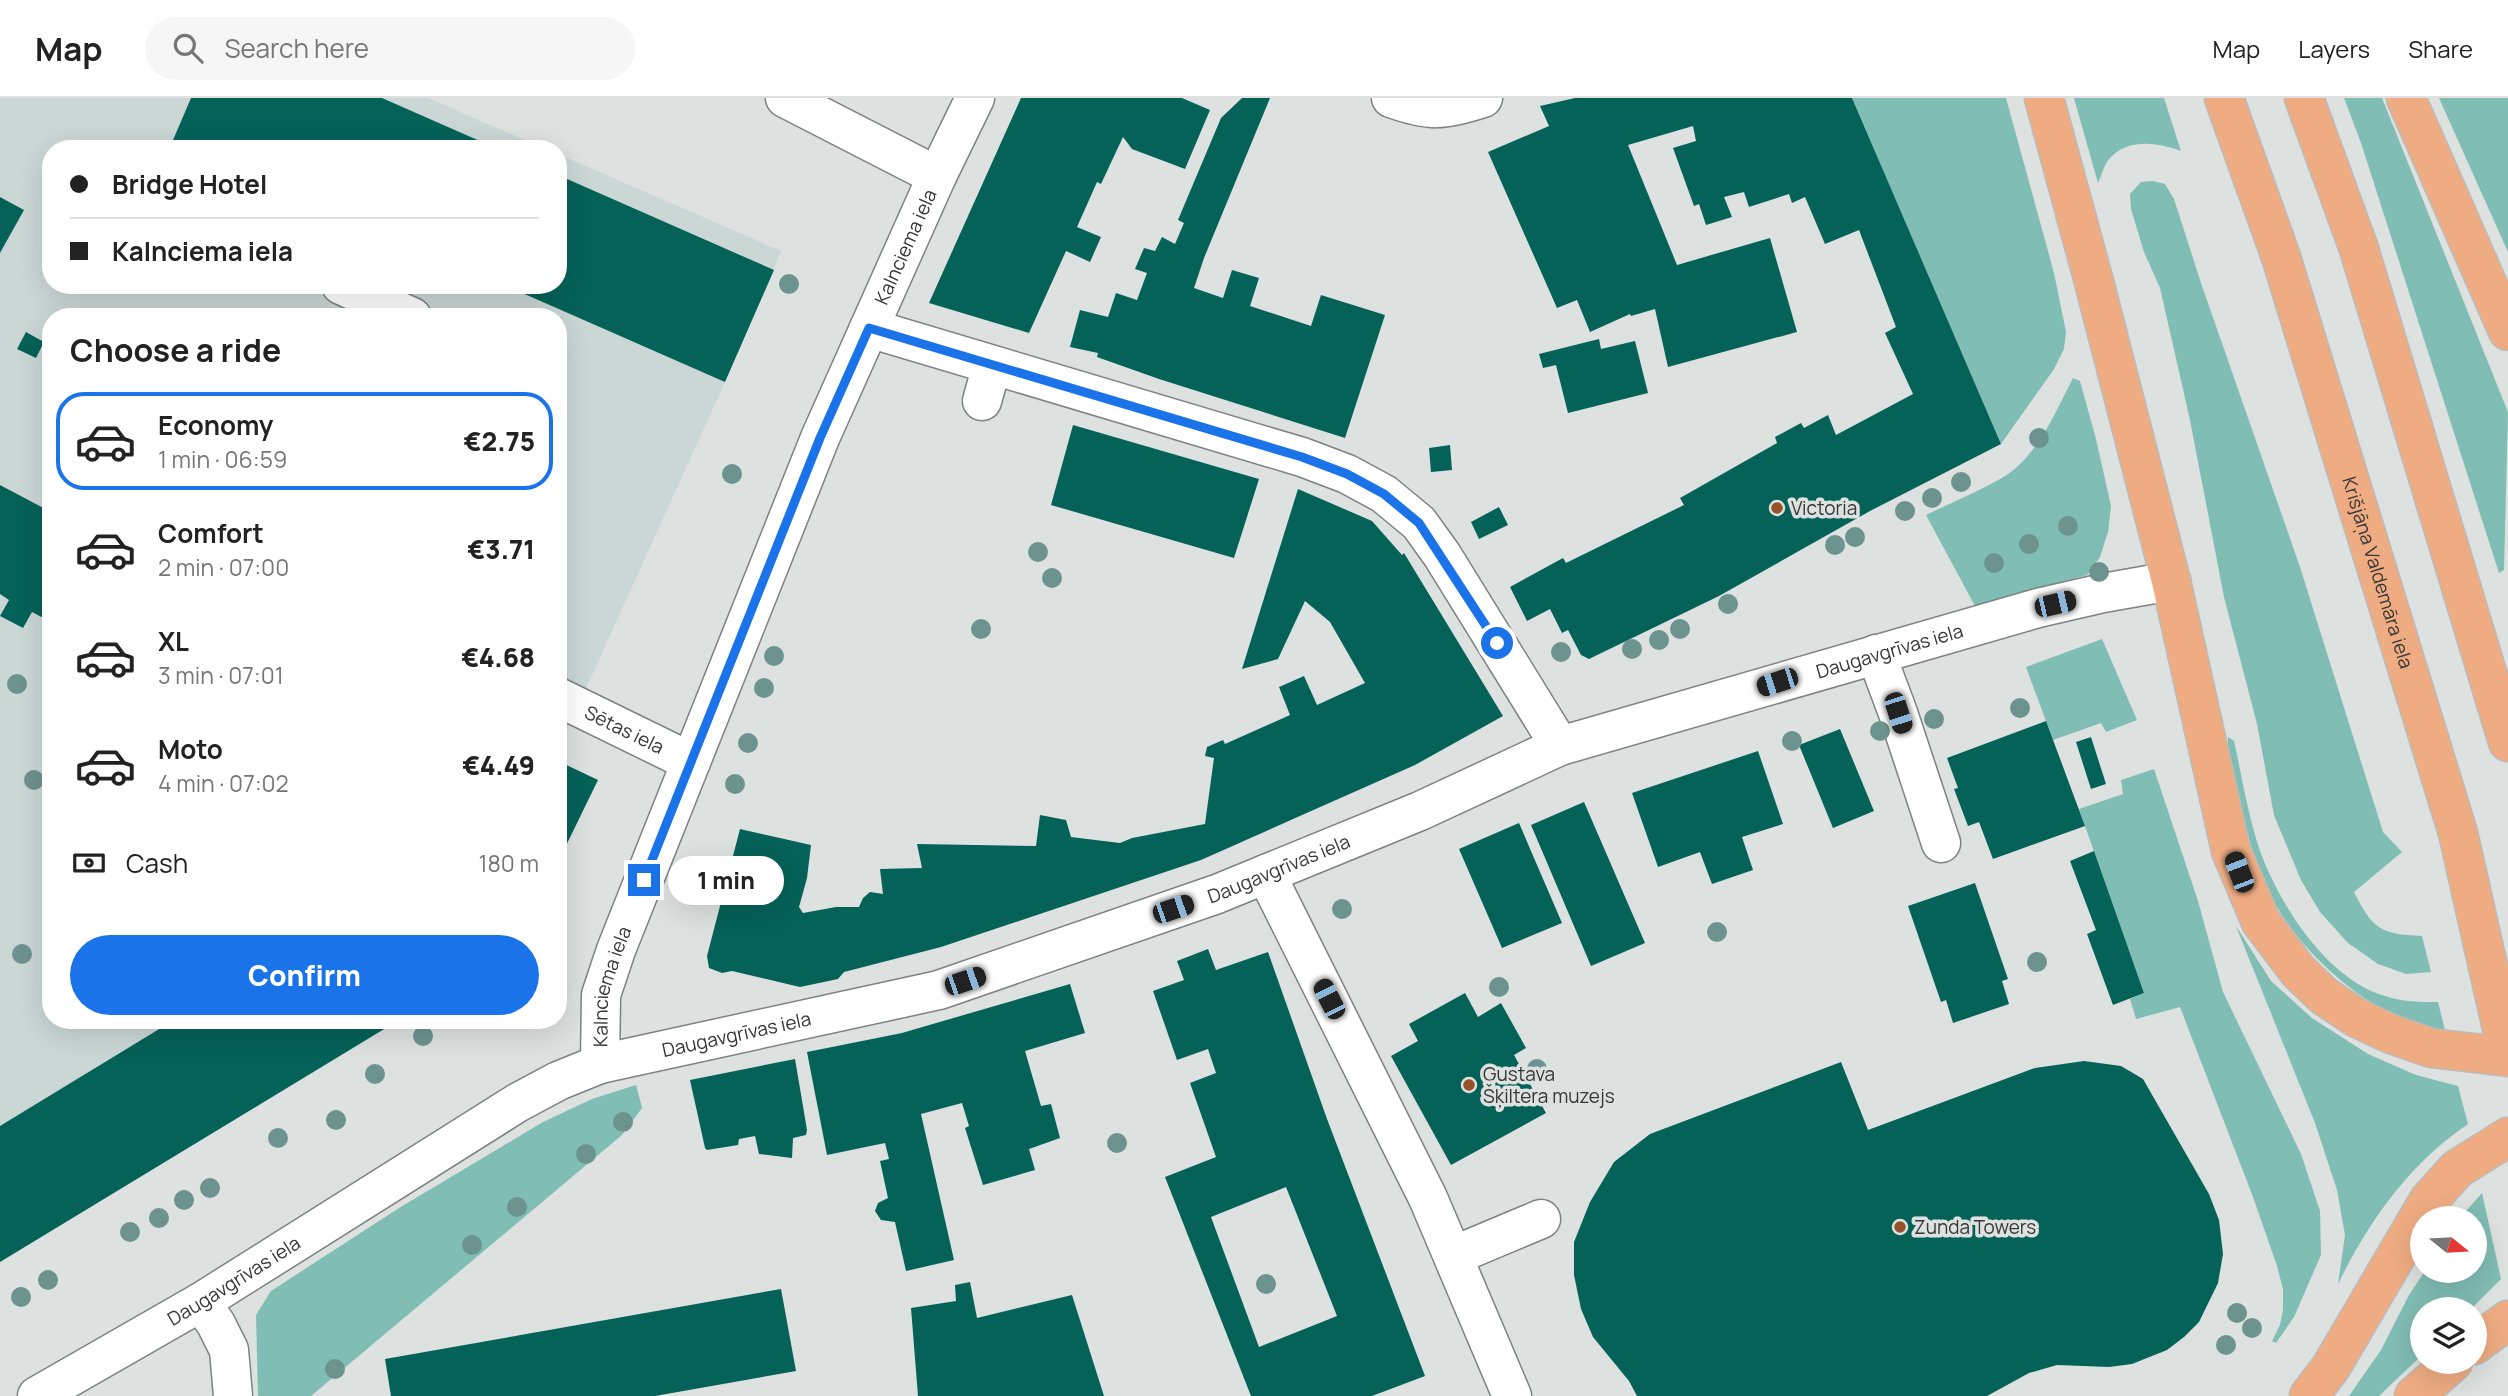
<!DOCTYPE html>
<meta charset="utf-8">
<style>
body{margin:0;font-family:Manrope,sans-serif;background:#f6f6f6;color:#222;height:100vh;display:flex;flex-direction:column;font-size:26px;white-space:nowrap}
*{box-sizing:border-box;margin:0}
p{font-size:23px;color:#767676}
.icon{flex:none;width:38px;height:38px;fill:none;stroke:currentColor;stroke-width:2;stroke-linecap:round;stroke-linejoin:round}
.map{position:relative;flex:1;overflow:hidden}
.drawer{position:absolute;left:42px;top:210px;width:525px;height:721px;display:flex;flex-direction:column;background:#fff;border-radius:28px;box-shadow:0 7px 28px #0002}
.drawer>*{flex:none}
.hud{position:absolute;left:42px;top:42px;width:525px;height:154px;border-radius:28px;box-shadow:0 7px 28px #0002;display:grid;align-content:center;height:154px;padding:0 28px;background:#fff}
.needle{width:46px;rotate:108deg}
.controls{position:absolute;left:2410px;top:1108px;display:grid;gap:14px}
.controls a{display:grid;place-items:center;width:77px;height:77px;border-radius:50%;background:#fff;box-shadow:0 7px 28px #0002;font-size:35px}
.end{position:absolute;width:32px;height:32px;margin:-16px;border:9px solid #1a73e8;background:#fff;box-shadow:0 0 0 4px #fff}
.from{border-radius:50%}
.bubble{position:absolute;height:49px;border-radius:24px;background:#fff;box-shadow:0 7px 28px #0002;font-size:23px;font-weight:800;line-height:49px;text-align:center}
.car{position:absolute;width:21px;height:42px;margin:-21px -10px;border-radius:9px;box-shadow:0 0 5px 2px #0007;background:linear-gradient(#222 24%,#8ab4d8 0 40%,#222 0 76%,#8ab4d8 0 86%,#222 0)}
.hud b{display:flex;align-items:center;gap:24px;height:66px;font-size:26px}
.hud b+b{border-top:2px solid #e0e0e0}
.hud i{width:18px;height:18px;background:#222}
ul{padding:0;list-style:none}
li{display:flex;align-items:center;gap:21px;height:98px;margin:0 14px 10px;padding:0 14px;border:4px solid transparent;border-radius:28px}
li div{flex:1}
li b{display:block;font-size:26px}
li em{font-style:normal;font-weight:800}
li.active{border-color:#1a73e8}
li>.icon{width:63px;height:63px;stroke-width:1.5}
h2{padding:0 28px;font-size:32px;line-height:84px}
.pay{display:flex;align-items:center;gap:18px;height:77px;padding:0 28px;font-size:26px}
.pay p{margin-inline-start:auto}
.primary-button{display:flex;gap:14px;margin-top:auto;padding:14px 28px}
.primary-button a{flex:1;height:80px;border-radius:42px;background:#1a73e8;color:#fff;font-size:28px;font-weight:800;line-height:80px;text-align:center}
header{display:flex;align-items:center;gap:42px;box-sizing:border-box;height:98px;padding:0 35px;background:#fff;border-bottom:2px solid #e0e0e0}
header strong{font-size:33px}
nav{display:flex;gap:38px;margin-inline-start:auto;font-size:24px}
.search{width:490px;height:63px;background:#f6f6f6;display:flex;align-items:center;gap:18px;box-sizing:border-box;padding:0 24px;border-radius:38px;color:#767676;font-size:26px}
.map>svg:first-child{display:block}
.built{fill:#cad7d5}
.green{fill:#80bdb4}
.building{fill:#056259;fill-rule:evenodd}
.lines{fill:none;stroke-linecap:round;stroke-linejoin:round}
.minor-casing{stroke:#7e8281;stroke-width:41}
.major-casing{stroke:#bbb;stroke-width:41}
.minor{stroke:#fff;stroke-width:38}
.major{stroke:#efac82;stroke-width:38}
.tree{fill:#6d938e}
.route{stroke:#1a73e8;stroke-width:9}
.poi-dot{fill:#985229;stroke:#dde1e0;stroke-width:2.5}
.labels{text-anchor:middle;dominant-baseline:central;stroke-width:7;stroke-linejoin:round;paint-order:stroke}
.street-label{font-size:19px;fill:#363737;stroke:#dde1e0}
.poi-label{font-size:19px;fill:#363737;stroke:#dde1e0;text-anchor:start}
</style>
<header>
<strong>Map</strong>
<div class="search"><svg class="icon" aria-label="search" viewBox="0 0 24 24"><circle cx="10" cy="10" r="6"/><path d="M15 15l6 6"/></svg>Search here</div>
<nav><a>Map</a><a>Layers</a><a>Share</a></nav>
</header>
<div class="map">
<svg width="2508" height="1298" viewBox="0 0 2508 1298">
<rect width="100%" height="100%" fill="#dde1e0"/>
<path class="built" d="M0,0H428L545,51H51V187H558V56L781,153L725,284L558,652V219H51V922H399L0,1164Z"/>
<path class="green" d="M1852,0H2006L2054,175L2066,234L2064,251L2054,271L2001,346Z
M2074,0H2164L2181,53C2158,45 2130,40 2111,59C2104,65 2102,77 2098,85Z
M2344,0H2382L2508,314L2504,472L2499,475L2361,45Z
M2439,0H2508V154Z
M2153,83L2165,86L2174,101L2201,185L2300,469L2383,734L2402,754L2354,794C2373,832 2381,836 2422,838L2431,874L2406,876L2378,866L2348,845L2320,814L2301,782L2274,717L2257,626L2224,499L2190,322L2160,190L2144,154L2131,111L2130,96L2141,84Z
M2073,280L2080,283L2096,341L2111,408L2108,434L2100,459L2087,477L1975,508L1926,417C1952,404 1981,393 2005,378C2038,357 2056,313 2073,280Z
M2102,541L2137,622L2106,634L2101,625L2053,642L2026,569Z
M2228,639L2234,643C2241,674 2246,706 2255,737C2271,795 2324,881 2385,898C2403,904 2420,904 2438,904L2446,936C2374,923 2292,851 2264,784C2246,741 2238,695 2228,650Z
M2154,671L2198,803L2223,894L2301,1056L2320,1113L2321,1157L2294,1219L2276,1245L2272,1243L2280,1227L2283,1212V1191L2277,1168L2253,1099L2180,909L2136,921L2130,901L2144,895L2079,711L2123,696L2121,682Z
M2236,828L2271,883L2312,920L2368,956L2416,977L2458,988L2468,1026C2409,1066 2369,1123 2338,1186L2345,1137L2337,1092L2315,1025Z
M636,987L642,1010L622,1037L311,1298H258L256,1217L271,1193L399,1110L543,1024L592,1001Z
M2482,1095L2501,1181L2471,1211H2422V1257L2379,1298H2349L2381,1252L2409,1197L2425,1173L2474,1172V1120H2460Z"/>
<path class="building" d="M191,0H382L498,51H192L173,42Z
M1021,0H1182L1210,12L1185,71L1132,51L1123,39L1101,86L1097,84L1077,129L1101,139L1090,164L1066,153L1029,235L929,205Z
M1242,0H1270L1204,160L1194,190L1223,200L1232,172L1259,180L1250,208L1311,228L1321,197L1385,217L1345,340L1159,281L1097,259L1098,255L1070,249L1080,212L1108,219L1116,195L1137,202L1147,175L1135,171L1144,150L1155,153L1162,139L1175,146L1184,125L1178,122L1221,20Z
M1575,0H1852L2001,346L1870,413L1719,498L1589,561L1581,557L1568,532L1562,535L1550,511L1527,523L1510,489L1563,460L1566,465L1684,407L1680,400L1777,345L1775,339L1801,325L1804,330L1828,317L1836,337L1913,296L1885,235L1896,229L1859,132L1825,146L1805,99L1792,105L1789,96L1749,109L1744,94L1724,99L1732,119L1706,127L1699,106L1694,108L1673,50L1696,43L1693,28L1628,47L1677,167L1770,140L1797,234L1668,269L1655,211L1631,218L1630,216L1590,234L1577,202L1557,210L1488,54L1549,28L1540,8Z
M558,77L774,172L725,284L504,187H558Z
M0,99L24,112L0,155Z
M26,234L44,244L36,260L17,251Z
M1599,241L1601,251L1635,243L1648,295L1568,315L1556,267L1543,270L1539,256Z
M1073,327L1259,381L1234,460L1051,407Z
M1450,347L1452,372L1431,374L1429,350Z
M0,387L51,414V524L32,514L23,530L0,518L9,502L0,496Z
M1298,391L1372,423L1402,457L1404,455L1503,618L1415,667L1201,762L941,849L844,874L838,881L800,889L732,873L722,875L709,870L707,858L740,731L811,747L807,780L799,809L803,815L836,809H859L863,800L870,794L883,796L880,771L922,770L917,746L1036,748L1040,717L1066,722L1071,739L1120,745L1132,740L1205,726L1214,660L1205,658L1207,649L1223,642L1225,646L1290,617L1279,589L1304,578L1317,607L1365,585L1330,524L1305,503L1278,561L1242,571Z
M1499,409L1508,427L1479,441L1471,424Z
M2046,623L2085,728L1993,761L1979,724L1968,728L1954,691L1958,690L1947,660Z
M1840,631L1874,713L1833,730L1799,647Z
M2091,639L2106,686L2091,691L2076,644Z
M1758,653L1783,726L1742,739L1753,772L1712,786L1700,754L1658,769L1632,695Z
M558,663L598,682L558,764Z
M1584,704L1645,845L1591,868L1531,727Z
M1519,725L1562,825L1502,850L1459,751Z
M2094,753L2144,895L2113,907L2087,836L2096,832L2070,763Z
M1975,785L2008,881L2002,883L2009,906L1953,925L1946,902L1941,904L1908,808Z
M1208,851L1216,872L1268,854L1327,1021L1425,1278L1372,1298H1251L1165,1079L1216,1059L1190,985L1216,975L1208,951L1177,962L1153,893L1184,882L1177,863ZM1286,1089L1337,1218L1259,1249L1211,1119Z
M1070,886L1085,935L1025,953L1041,1008L1051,1006L1060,1040L1029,1051L1035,1072L983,1087L965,1030L969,1028L962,1005L921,1016L954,1162L906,1173L895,1124L881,1122L875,1113L878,1105L888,1100L880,1063L889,1061L885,1045L827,1057L807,954L902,935Z
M1465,895L1478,919L1501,905L1526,950L1514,957L1546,1015L1451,1067L1391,958L1418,943L1409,926Z
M174,922H399L0,1164V1028Z
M795,961L807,1032L806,1037L793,1040L792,1060L759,1056L755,1038L739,1041L738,1047L707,1052L705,1050L690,982Z
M2084,963L2121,968L2143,981L2209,1096L2219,1122L2223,1156L2218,1185L2199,1224L2184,1239L2167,1252L2132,1266L2109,1269L2057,1267L2029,1275L1987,1298H1637L1629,1283L1593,1239L1581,1211L1574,1177V1144L1590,1104L1614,1064L1650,1036L1841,964L1868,1032L2035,970Z
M970,1184L977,1220L1072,1197L1104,1298H918L911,1210L956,1203L955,1187Z
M781,1191L796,1273L655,1298H391L385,1261Z"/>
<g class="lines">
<defs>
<g id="minor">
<path d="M785,0L937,78"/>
<path d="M1391,0C1430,14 1443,13 1483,0"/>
<path d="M341,187L412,219"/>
<path d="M869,230L1302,359L1347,376L1384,396L1419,425L1442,457L1560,648"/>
<path d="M982,303L992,267"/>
<path d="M1876,556L1898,615L1941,745"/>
<path id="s1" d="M558,599L691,664"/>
<path d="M1266,776L1428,1100L1512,1298"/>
<path id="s2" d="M600,966L601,897L616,852L820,340L937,78L975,0"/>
<path d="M1453,1158L1541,1121"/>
<path d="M201,1204L216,1226L229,1252L233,1298"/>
<path id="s3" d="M37,1298L201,1204L517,1005L558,983L600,966L939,892L1217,796L1420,713L1560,648L2038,510L2103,495L2171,483"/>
</g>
<g id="major">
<path d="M2044,0L2094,184L2171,483L2231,753L2261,824L2298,873L2324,898L2357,920L2391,936L2431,950L2508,959"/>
<path id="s4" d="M2224,0L2281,159L2458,735L2508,957"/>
<path d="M2304,0L2359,151L2508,644"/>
<path d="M2406,0L2508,233"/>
<path d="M2474,1247L2508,1222"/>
<path d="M2309,1298L2331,1269L2429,1102L2457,1071L2508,1039"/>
<path d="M2414,1298L2453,1264"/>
</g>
</defs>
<use href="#minor" class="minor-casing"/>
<use href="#major" class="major-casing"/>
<use href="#minor" class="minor"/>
<use href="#major" class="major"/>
</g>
<g class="tree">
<circle cx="789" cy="186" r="10"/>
<circle cx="2039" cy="340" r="10"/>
<circle cx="732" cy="376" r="10"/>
<circle cx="1961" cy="384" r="10"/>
<circle cx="1932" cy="400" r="10"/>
<circle cx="1905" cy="413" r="10"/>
<circle cx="2068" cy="428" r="10"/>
<circle cx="1855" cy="439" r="10"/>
<circle cx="2029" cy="446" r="10"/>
<circle cx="1835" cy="447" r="10"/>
<circle cx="1038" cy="454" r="10"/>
<circle cx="1994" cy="465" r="10"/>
<circle cx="2099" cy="474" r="10"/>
<circle cx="1052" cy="480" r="10"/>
<circle cx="1728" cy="506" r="10"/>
<circle cx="981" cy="531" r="10"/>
<circle cx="1680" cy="531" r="10"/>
<circle cx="1659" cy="542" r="10"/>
<circle cx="1632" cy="551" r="10"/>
<circle cx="1561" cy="554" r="10"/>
<circle cx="774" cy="558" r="10"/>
<circle cx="17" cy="586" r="10"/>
<circle cx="764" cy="590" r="10"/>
<circle cx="2020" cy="610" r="10"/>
<circle cx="1934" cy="621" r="10"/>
<circle cx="1880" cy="633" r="10"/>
<circle cx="1792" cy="643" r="10"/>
<circle cx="748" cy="645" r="10"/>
<circle cx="34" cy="682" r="10"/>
<circle cx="735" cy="686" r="10"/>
<circle cx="1342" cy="811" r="10"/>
<circle cx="1717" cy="834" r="10"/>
<circle cx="22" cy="856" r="10"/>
<circle cx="2037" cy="864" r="10"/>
<circle cx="1499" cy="889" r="10"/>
<circle cx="423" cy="938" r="10"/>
<circle cx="1537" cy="971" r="10"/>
<circle cx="375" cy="976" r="10"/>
<circle cx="336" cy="1022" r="10"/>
<circle cx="623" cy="1024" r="10"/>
<circle cx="278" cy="1040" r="10"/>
<circle cx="1117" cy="1045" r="10"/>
<circle cx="586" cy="1056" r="10"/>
<circle cx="210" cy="1090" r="10"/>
<circle cx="184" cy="1102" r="10"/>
<circle cx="517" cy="1109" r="10"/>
<circle cx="159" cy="1120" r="10"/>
<circle cx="130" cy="1134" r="10"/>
<circle cx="472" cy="1147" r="10"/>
<circle cx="48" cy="1182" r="10"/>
<circle cx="1266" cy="1186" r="10"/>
<circle cx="21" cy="1199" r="10"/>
<circle cx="2237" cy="1215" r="10"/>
<circle cx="2252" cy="1230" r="10"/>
<circle cx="2226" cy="1247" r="10"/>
<circle cx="335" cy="1271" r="10"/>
</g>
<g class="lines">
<path class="route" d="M644,782L820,340L869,230L1302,359L1347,376L1384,396L1419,425L1497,545"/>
</g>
<g class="poi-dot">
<circle cx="1777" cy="410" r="7"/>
<circle cx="1469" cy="987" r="7"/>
<circle cx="1900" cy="1129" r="7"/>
</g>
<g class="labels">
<g class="street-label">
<text stroke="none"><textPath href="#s2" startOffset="877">Kalnciema iela</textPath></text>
<text stroke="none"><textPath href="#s4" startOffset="499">Krišjāņa Valdemāra iela</textPath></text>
<text stroke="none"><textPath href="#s3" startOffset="2012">Daugavgrīvas iela</textPath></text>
<text stroke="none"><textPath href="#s1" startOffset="74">Sētas iela</textPath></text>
<text stroke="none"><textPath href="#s3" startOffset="1362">Daugavgrīvas iela</textPath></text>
<text stroke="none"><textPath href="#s2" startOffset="79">Kalnciema iela</textPath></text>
<text stroke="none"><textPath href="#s3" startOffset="794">Daugavgrīvas iela</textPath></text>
<text stroke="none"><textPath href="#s3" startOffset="228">Daugavgrīvas iela</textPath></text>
</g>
<g class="poi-label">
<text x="1791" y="410">Victoria</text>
<text x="1483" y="976">Gustava<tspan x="1483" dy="22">Šķiltera muzejs</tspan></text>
<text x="1914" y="1129">Zunda Towers</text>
</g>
</g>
</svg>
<div class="controls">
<a><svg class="needle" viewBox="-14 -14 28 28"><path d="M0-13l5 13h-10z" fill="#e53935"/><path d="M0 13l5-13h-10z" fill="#767676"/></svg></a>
<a><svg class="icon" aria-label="layers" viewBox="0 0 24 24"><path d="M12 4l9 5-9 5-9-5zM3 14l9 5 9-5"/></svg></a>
</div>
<i class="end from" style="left:1497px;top:545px"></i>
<i class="end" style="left:644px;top:782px"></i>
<div class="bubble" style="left:668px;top:758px;width:116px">1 min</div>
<i class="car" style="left:2055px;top:506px;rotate:77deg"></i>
<i class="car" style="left:1777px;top:584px;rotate:252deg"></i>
<i class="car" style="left:1898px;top:615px;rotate:162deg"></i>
<i class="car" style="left:2239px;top:774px;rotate:339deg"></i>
<i class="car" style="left:1173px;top:811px;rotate:71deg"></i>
<i class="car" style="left:965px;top:883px;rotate:71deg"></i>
<i class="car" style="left:1329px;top:901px;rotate:333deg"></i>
<div class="hud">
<b><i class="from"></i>Bridge Hotel</b>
<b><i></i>Kalnciema iela</b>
</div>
<section class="drawer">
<h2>Choose a ride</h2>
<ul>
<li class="active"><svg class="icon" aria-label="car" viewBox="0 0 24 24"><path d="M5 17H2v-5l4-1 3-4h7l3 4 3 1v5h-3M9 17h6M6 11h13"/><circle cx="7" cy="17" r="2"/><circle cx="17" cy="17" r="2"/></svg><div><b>Economy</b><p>1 min · 06:59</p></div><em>€2.75</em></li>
<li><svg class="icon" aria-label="car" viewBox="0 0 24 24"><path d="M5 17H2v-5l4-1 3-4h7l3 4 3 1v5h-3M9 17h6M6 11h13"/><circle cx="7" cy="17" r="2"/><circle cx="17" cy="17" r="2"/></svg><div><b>Comfort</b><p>2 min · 07:00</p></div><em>€3.71</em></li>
<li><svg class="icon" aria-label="car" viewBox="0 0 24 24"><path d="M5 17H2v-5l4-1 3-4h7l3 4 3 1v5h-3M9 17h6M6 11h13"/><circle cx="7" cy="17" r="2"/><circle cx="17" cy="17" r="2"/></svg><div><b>XL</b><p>3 min · 07:01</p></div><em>€4.68</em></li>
<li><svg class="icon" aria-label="car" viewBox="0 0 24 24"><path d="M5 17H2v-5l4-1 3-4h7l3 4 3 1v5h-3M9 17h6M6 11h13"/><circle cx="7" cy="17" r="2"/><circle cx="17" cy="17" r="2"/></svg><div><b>Moto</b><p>4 min · 07:02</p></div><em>€4.49</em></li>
</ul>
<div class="pay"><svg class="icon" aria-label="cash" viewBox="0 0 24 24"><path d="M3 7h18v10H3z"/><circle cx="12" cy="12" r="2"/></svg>Cash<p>180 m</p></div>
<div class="primary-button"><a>Confirm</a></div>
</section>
</div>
